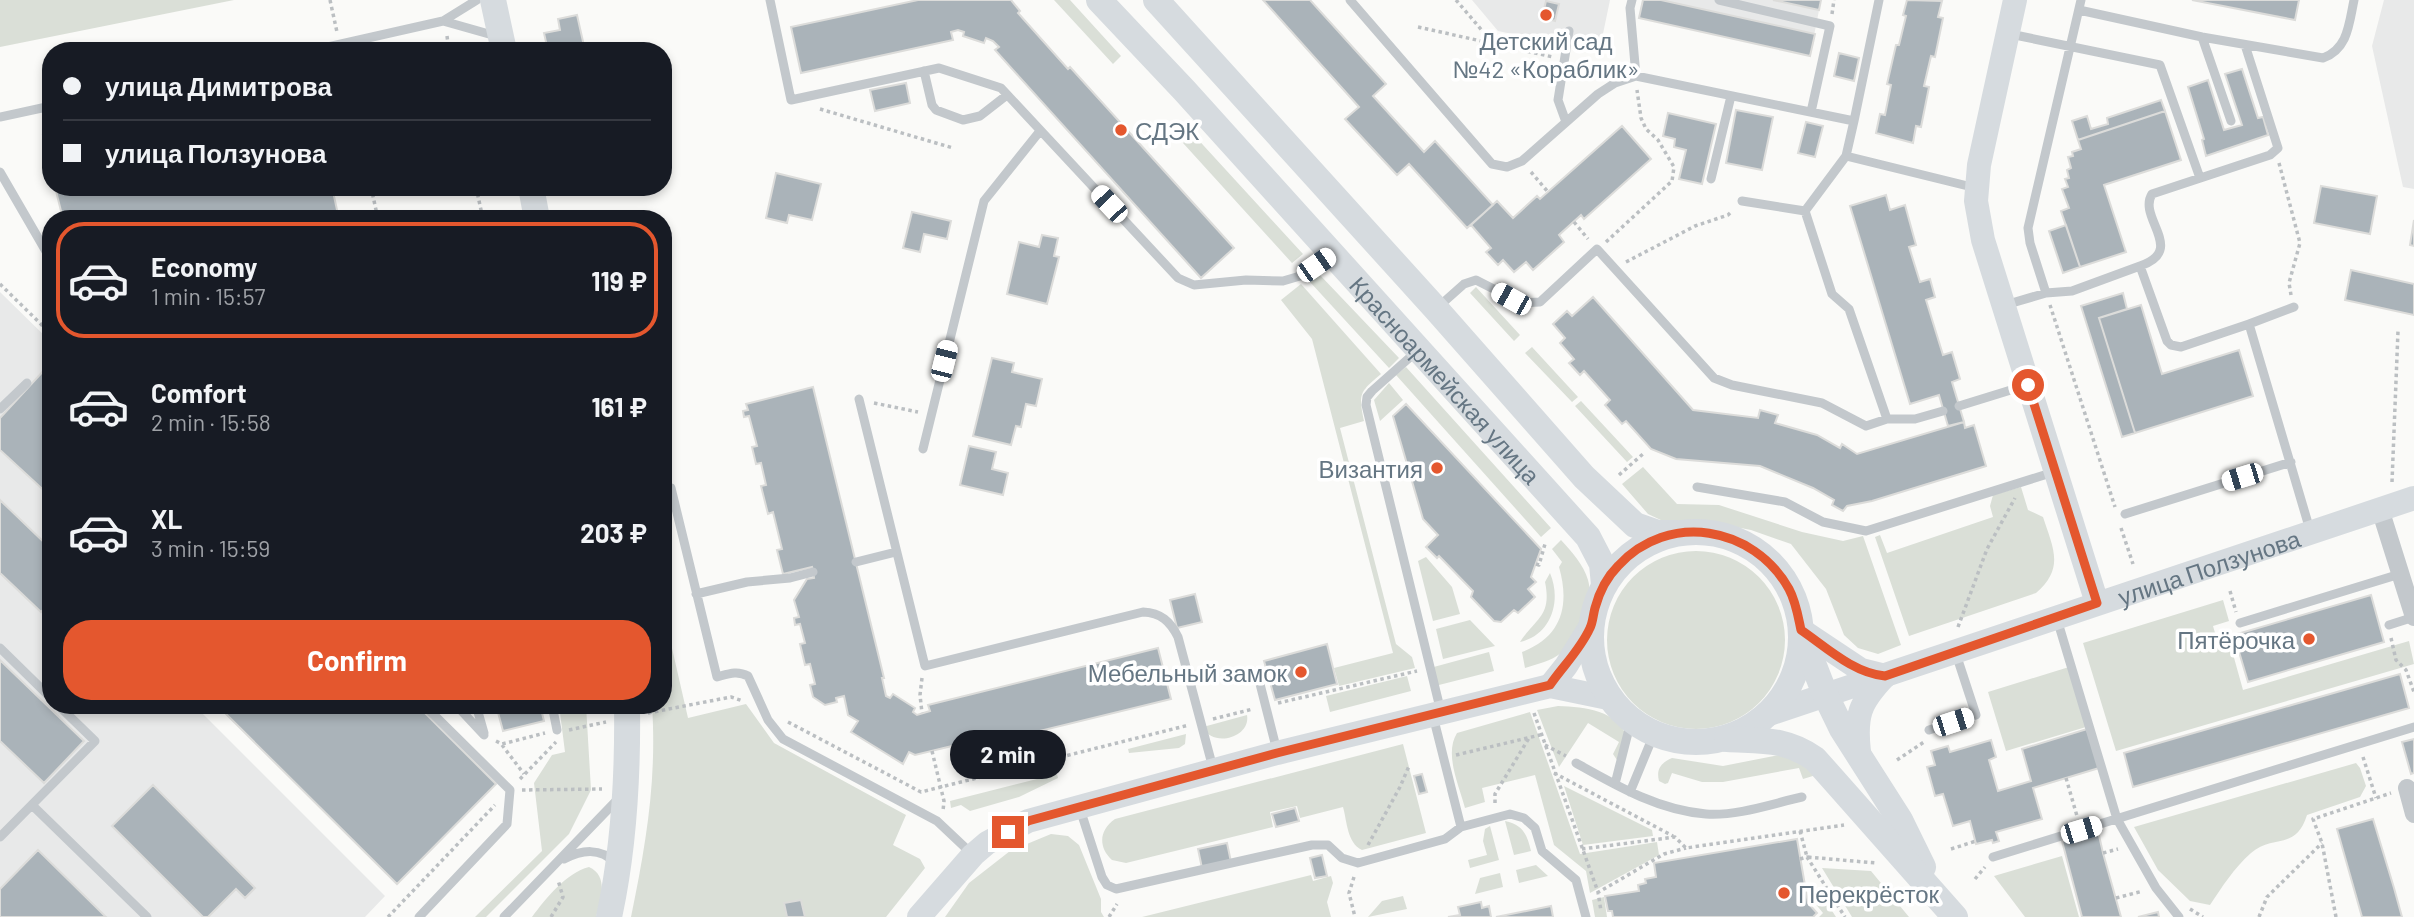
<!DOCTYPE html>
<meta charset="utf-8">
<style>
body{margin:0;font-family:Barlow,sans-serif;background:#20242c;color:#f1f3f6;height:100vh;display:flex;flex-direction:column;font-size:26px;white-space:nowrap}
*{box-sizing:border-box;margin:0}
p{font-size:23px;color:#9ea1a6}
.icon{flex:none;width:38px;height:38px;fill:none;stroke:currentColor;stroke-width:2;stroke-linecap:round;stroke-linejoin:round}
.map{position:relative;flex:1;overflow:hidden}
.drawer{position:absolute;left:42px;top:210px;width:630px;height:504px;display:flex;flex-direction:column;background:#171b24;border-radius:28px;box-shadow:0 4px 10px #0003}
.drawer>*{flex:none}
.banner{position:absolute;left:42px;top:42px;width:630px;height:154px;border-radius:28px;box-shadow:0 4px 10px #0003;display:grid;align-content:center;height:154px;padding:0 21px;background:#171b24}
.end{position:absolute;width:32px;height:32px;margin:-16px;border:9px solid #e4572e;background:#fff;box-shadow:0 0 0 4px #fff}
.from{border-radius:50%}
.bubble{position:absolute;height:49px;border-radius:24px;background:#171b24;box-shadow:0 4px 10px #0003;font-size:23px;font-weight:700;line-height:49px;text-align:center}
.car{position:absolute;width:21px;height:42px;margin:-21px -10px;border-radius:9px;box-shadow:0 0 5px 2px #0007;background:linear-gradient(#fff 24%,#345 0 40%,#fff 0 76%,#345 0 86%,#fff 0)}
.banner b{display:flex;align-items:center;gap:24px;height:66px;font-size:26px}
.banner b+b{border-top:2px solid #363941}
.banner i{width:18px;height:18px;background:#f1f3f6}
ul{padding:12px 0 0;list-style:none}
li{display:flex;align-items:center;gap:21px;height:116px;margin:0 14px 10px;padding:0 7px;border:4px solid transparent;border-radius:28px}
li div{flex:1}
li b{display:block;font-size:26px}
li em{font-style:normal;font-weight:700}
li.active{border-color:#e4572e}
li>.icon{width:63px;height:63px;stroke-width:1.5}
.action{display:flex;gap:14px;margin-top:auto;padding:14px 21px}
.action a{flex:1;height:80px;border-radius:28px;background:#e4572e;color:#fff;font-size:28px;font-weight:700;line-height:80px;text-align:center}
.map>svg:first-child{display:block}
.built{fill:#e8e9e9}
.green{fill:#dadfd7}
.building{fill:#aab3b9;stroke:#dcdcda;stroke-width:2}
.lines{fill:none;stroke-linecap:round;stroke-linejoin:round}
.path{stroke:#bbbfc2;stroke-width:3.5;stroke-dasharray:3.5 3.5;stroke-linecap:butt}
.lane{stroke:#c3c8cc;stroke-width:9}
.street{stroke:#c3c8cc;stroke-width:18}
.secondary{stroke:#d6dbdf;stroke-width:24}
.primary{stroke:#d6dbdf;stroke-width:26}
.route{stroke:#e4572e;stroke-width:9}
.poi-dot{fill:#e4572e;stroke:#fff;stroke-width:2.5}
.labels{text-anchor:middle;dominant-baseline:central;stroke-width:7;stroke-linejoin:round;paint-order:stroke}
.poi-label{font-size:24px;fill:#657683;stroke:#fff;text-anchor:end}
.street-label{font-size:24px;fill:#657683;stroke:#fff}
</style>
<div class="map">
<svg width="2414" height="917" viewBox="0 0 2414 917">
<rect width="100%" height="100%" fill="#fafaf8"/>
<path class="built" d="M1472,0H1610L1599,53L1498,31Z
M1642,0H1821L1810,56L1639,18Z
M2384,0H2414V189L2403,187L2372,46Z
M0,292L51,342V705H194L385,896L365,917H0Z"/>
<path class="green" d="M0,0H234L0,47Z
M1054,0H1070L1121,56L1113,64Z
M1193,134L1303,254L1292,263L1183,143Z
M1319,274L1399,358L1389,368L1310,282Z
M1301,284L1381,374C1360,392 1358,393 1364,421L1340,428L1396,644L1412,657L1415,668L1339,686L1334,668L1393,653L1312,339L1281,300Z
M1476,287L1520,335L1514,341L1470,293Z
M1532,347L1578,397L1572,402L1525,353Z
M1406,367L1551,528L1541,537L1396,375Z
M1389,383L1403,400L1380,421L1374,400Z
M1581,401L1633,457L1627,462L1575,406Z
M1643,467L1677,504L1719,505L1802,532L1843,541L1863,536L1901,645L1878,654L1858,648L1844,635L1826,589L1791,544L1751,530L1715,523L1665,522L1648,514L1622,484Z
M2021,487L2028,510L2043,517C2053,548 2065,568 2036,593L1909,636L1875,537L1880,535L1887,553L1993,517L1990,506L1993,495Z
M1561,540C1571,551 1584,565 1588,580C1595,605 1580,638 1561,653C1551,661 1538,664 1525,668L1522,652C1562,637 1570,605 1559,567L1562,562L1552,549Z
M1607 640a89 89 0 1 1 178 0a89 89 0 1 1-178 0Z
M1426,557L1452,587L1460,614L1433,621L1418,561Z
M1550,573C1562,601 1551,635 1520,642C1536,618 1552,616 1545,582Z
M2223,600L2229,621L2213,626L2220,650L2231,647L2243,690L2409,641L2414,664L2116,751L2083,643Z
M663,609L688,718L746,704L774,743L906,815L893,845L920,859L925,868L886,917H631C646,844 657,780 652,705H663Z
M1470,620L1495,646L1443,659L1436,629Z
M1489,652L1494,671L1435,686L1430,668Z
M2069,667L2086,727L2006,751L1988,692Z
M1407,676L1411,691L1330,712L1326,696Z
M559,705H586L591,790L569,834L486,917H475L542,851L534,783L552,755L565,752Z
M1558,706C1586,707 1617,710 1628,739L1617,760L1613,754L1619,742L1588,723L1559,767L1537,710Z
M1530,712L1580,854L1657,842L1659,855L1590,893L1586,871L1554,845L1535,775L1482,788L1485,802L1465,808C1459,785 1444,754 1457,733Z
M1247,715C1251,738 1212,748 1203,727Z
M1186,734L1185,744L1179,748L1129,753L1128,749Z
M1403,744L1426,833L1362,850C1347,843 1347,821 1343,807L1300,818L1297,806L1270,812L1273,827L1126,863L1112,860C1098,847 1099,830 1115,819Z
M1779,755L1826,772L1803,779L1799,768L1723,782H1702L1672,773L1668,783L1665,784L1659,781C1656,769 1661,763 1672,758L1723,766Z
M2356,763L2360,768L2366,786L2360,797L2307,815C2296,851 2272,834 2251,853C2234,868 2222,887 2210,905L2190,901L2158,870L2134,827Z
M1057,774L1058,778L1019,797L970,811L961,805L951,808L950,801Z
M1564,786L1652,830L1653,836L1583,845Z
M1505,821C1523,825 1527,834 1531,851L1514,855Z
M1490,826L1499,860L1470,868L1468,860L1487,855L1483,841L1485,829Z
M1051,834L1068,836L1079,845L1101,899V912L1104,917H945L969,883L1010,851Z
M2062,856L2079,917H2025L1994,876Z
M1536,865L1548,876L1519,883L1516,870Z
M589,867C609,876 601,900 596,917H532C546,898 566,873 589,867Z
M1822,868L1871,871L1909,917H1852Z
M1500,873L1503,887L1475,894L1480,878Z
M1311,875L1313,881L1331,876L1333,883L1327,902L1331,917H1142Z
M1809,886H1816L1836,917H1819L1823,913L1814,902Z
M1403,896L1407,909L1368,917L1382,901Z
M1604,897L1607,917H1595L1592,900Z"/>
<path class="building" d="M918,0H1011L1020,11L1018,13L1068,69L1070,67L1234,248L1201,278L995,50L999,47L993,41L986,38L984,43L963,36L964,32L958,30L951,32L953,40L801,73L791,27Z
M1263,0H1310L1386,84L1373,96L1424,152L1435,141L1493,205L1467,228L1409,164L1397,175L1345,119L1359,107Z
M1643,0H1661L1815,34L1810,56L1639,18Z
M1773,0H1821L1819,10Z
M1907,0L1942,1L1938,17L1943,18L1935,57L1931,56L1924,86L1929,87L1921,127L1916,126L1913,143L1876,133L1880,114L1885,115L1891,85L1887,84L1896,45H1899L1906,16L1903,15Z
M2192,0H2299L2295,20Z
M1546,1L1559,4L1555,21L1542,17Z
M577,15L584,46L548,51L544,33L560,30L558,19Z
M1839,53L1859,58L1854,81L1834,76Z
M2242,69L2258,118L2263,117L2268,135L2206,156L2202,140L2204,139L2188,87L2208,80L2224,130L2242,125L2225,74Z
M906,83L910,103L875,111L870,90Z
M2161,100L2165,111L2078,140L2072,121L2087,116L2091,129L2108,124L2107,118Z
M1736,110L1773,117L1762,170L1726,163Z
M2165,111L2181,160L2104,185L2126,252L2080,267L2061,211L2069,208L2062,189L2068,187L2065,179L2069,178L2067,170L2071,168L2068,157L2073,156L2072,152L2081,149L2078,140Z
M1668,113L1716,124L1702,184L1679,179L1686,150L1674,147L1675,139L1663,136Z
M1806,122L1823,126L1815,157L1798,153Z
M1622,126L1651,159L1584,219L1581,215L1559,235L1564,242L1533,270L1526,262L1514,272L1503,260L1498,265L1486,252L1491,248L1471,225L1497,201L1513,218L1537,196L1540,199Z
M51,133V167L43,135Z
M776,173L821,184L812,220L789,215L787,223L766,218Z
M2321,186L2377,196L2370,234L2314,223Z
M55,187H332L339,219H63Z
M1886,195L1890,210L1905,205L1916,245L1909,247L1920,282L1930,279L1935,297L1926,300L1943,355L1952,352L1960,379L1952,382L1964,422L1948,426L1939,395L1910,404L1850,206Z
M912,212L951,221L947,239L924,234L920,252L903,248Z
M2414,220V246L2410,245Z
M2066,225L2080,267L2063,273L2049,231Z
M1042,235L1058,238L1054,256L1059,257L1047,304L1007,294L1019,242L1039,247Z
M2351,270L2414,284V315L2345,300Z
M2123,293L2127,309L2099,318L2135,433L2122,437L2081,306Z
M1593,297L1693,410L1758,418L1760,410L1778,415L1775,423L1817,435L1840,448L1842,444L1857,454L1964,422L1965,428L1974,425L1986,466L1872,501L1847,506L1843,511L1832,505L1834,500L1813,488L1760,466L1676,459L1651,449L1626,421L1622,424L1605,405L1610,400L1584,371L1580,375L1569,363L1574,359L1560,343L1565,338L1553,324L1567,311L1572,316Z
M2141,305L2162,374L2239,350L2253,396L2135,433L2099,318Z
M992,358L1014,363L1012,372L1042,379L1036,406L1026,404L1021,427L1016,426L1011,445L973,436Z
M47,367L51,371V497L0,450V418Z
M813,387L884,678H882L886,696L890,698L893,694L915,708L913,712L917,715L930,711L928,705L1158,648L1171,699L953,752L952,746L915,755L909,752L903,764L851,732L858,721L848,715L844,696L836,698L837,702L825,705L813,697L810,685L815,684L810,664L805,665L800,644L805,643L800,624L795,625L794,618L799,617L794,600L807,579L814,578L813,572L812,567L783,574L777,550L782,549L773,512L768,514L761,486L766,485L761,463L756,464L752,447L757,446L749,416L744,417L743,411L748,410L746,404Z
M1406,404L1541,549L1531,577L1536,582L1528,589L1535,597L1518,613L1514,610L1501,622L1494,621L1471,597L1473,591L1439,556L1437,558L1426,547L1438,535L1423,519L1393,416Z
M969,446L996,452L992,469L1008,473L1003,495L960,485Z
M0,500L51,549V602L41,612L0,573Z
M1195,594L1202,622L1177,628L1170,600Z
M2371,595L2384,642L2248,682L2234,635Z
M1327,644L1337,684L1275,700L1264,661Z
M0,660L84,741L44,783L0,741Z
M2400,674L2409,708L2133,787L2124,753Z
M217,705H417L496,784L397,884Z
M496,705H540L544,721L503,731Z
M2087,729L2099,768L2033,788L2042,819L1996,832L1999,841L1993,843L1992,840L1976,844L1970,821L1953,826L1943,794L1935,796L1927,767L1935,765L1931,751L1948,746L1950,752L1991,740L1996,757L1989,760L1998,791L2031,781L2022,749Z
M2414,739V773L2411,774L2402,742Z
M1422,774L1427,792L1419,794L1414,776Z
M153,785L255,888L245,898L236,889L208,917H203L112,826Z
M1295,808L1299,821L1276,827L1272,814Z
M2373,819L2394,888L2402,917H2362L2337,829Z
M2098,831L2103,853L2121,917H2082L2062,841Z
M1797,839L1808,903L1817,913L1813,917H1613L1612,911H1608L1605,896L1639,891L1638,885L1646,883L1645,879L1656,877L1654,863Z
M1227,843L1231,862L1202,868L1198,849Z
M38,850L106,917H0V889Z
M1322,855L1327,876L1315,878L1310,858Z
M801,900L805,917H787L784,903Z
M1481,902L1482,908L1489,906L1491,917H1448L1460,915L1458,907Z
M1551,906L1553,917H1496Z
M2158,912L2159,917H2138Z"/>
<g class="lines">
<path class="path" d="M330,0L337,32
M1456,0L1491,41
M1832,14L1834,0
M1418,27L1553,57
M447,36L449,51
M1577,63L1611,71
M820,109L953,148
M2279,163L2300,243L2289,283L2291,295
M1531,172L1548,192
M371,187L378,219
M476,187L483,219
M1574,222L1588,239
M1606,242L1672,181L1674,167L1658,140L1646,129L1641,118L1637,90
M1626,262L1695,226L1728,215L1732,211
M0,284L51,334
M2050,305L2115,507
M874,403L918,412
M1619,475L1644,453
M2392,482L2398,331
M2121,528L2133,564
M1536,564L1539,565L1545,544
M2230,591L2236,612
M1958,627L1987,549L2015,498
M2391,638L2396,660L2406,670L2414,692
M922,678L920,695L922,713
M1278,703L1417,671
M648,713L731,697L743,701
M1534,713L1598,892L1601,911
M1213,719L1253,709
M788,722L921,792L1189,725
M569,730L606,722
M496,741L502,744L545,733
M502,745L524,774
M1545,745L1566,756
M932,751L944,801L943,811
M1456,755L1540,735
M2363,757L2376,798
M1897,760L1924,742
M1554,773L1673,836
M2066,778L2077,816
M520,779L556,742
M522,790L602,789
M1495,803V794L1529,738
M1800,831L1807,857L1876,863
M1368,845L1400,787L1409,766
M1582,849L1675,837L1686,848L1844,825
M1951,849L1976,841
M2103,853L2118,849
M1800,859L1807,857L1845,917
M1354,877L1349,893L1355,917
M1975,879L1985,867
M1597,893L1664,854L1686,848
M2116,898L2143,891
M2190,909L2203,917
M388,917L495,805
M551,917L563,897L558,880
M1109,917L1117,904
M2259,917L2267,897L2322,843
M2336,917L2322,843L2313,819L2391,793"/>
<path class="lane" d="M770,0L791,100L939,68L1001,88L1178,278L1194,285L1246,280L1283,281L1300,276L1330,255
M1350,0L1492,164L1507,167L1522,161L1598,94L1615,83L1636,76L1854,121L1879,0
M1632,0L1630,8L1636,76
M1719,0L1830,26L1811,112
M2079,10L2202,37L2323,58C2348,49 2349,24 2354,0
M443,21L496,36
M2010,34L2160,65L2200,178
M2202,37L2231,121
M310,51L443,21L477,0
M924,71L932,105L936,110L963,120L980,116L1007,95
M0,117L51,106
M1854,121L1846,156L1976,188
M1566,122L1558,100L1569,31
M1846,156L1805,211L1832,294L1849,309L1887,419
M0,172L51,260
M1711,179L1731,96
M1742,201L1805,211
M2140,266C2187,250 2137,218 2152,194L2270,155L2278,148L2245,45
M2046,293L2030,243L2028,228L2081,0
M2005,305L2046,293L2072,291L2140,266L2167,341L2171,345L2181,347L2249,324L2310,530
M1437,308L1464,284L1476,280L1521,303L1540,302L1597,249L1714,378L1732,385L1822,403L1866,426L1887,419H1915L1943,411
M2249,324L2294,307
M1417,351L1372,391L1367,397L1366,405L1441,712
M859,399L925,666L1143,612C1161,613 1170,621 1178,637L1213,768
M1959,406L2027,385
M0,409L27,383
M923,449L984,201L1040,131
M1697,487L1785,502L1823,522L1866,531L2054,472
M663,489L671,488L717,677C728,674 737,670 748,676L768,720L783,739L937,821L972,854
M2125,514L2291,462
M856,562L896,552
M696,594L747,582L790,578L813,572
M2057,619L2117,819L2156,888L2179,917
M2240,623L2400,574
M2389,625L2414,617
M0,648L51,698
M1259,680L1277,751
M456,705L484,735
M476,705L484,733
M552,705L557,730
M1433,716L1461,827
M1929,730L1976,715L1956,654
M1576,763C1617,786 1658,810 1706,814C1738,816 1771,804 1802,797
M1615,784L1631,721
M1630,792L1654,734
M32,805L147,917
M1080,809L1102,877L1107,885L1116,889L1312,845H1328L1342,858L1358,863L1445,839L1461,827L1510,814L1524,818L1535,828L1542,851L1576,880L1586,917
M0,837L95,741L58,705
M1993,857L2414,727
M564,859C581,850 601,847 615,863
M419,917L507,824L510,790L424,705
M504,917L619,798"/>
<path class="street" d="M2380,509L2414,617
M2407,788L2414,814"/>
<g class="secondary">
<path d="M2015,0L1979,165L1976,201L1983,240L2097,603"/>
<path d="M1801,630L1861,670L1885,676"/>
<path d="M1550,686L1566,666L1590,627"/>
<path id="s1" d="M1766,715L2414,498"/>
<path d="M1859,752C1855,716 1859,703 1885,676"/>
<path d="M919,917L973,855L987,843L1028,821L1277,753L1550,686L1608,698"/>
</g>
<g class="primary">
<path d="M493,0L504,51"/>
<path id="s2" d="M1099,0L1184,90L1588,537L1602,564L1604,585"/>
<path d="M1156,0L1436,309L1584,477L1635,525L1658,533H1675"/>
<path d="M531,187L537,219"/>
<circle cx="1696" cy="637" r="105"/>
<path d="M1802,635L1825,694L1842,729L1900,820L1923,867"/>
<path d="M1727,739C1761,741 1786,738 1815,759L1955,917"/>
<path d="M609,917C624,848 628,776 627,705"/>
</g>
</g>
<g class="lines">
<path class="route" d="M1008,832L1028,821L1277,753L1550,685C1563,666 1580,650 1590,628C1593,622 1593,615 1595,608C1599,593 1607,577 1618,566C1668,511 1754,526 1789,589C1796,602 1798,616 1801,630C1826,647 1853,673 1885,676L2097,603L2028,385"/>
</g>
<g class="poi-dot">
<circle cx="1546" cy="15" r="7"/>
<circle cx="1121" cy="130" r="7"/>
<circle cx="1437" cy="468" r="7"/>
<circle cx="2309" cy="639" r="7"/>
<circle cx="1301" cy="672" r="7"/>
<circle cx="1784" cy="893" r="7"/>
</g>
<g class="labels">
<g class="poi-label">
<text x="1546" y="40" text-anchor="middle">Детский сад<tspan x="1546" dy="28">№42 «Кораблик»</tspan></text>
<text x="1135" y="130" text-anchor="start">СДЭК</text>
<text x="1423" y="468">Византия</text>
<text x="2295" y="639">Пятёрочка</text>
<text x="1287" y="672">Мебельный замок</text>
<text x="1798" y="893" text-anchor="start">Перекрёсток</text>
</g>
<g class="street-label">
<text stroke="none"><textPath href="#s2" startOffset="514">Красноармейская улица</textPath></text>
<text stroke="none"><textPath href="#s1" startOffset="467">улица Ползунова</textPath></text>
</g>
</g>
</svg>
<i class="end from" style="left:2028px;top:385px"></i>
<i class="end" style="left:1008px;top:832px"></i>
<div class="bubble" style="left:950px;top:730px;width:116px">2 min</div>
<i class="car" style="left:1109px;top:204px;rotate:317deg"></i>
<i class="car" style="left:1316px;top:265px;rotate:55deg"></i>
<i class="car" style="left:1511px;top:299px;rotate:299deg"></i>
<i class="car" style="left:944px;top:361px;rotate:14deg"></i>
<i class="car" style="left:2242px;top:477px;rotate:253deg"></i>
<i class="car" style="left:1953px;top:722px;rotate:72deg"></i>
<i class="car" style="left:2081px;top:830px;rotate:73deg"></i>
<div class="banner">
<b><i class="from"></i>улица Димитрова</b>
<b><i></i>улица Ползунова</b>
</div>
<section class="drawer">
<ul>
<li class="active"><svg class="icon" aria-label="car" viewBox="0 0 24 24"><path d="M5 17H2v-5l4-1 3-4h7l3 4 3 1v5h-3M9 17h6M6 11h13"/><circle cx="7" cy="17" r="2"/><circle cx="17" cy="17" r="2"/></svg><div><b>Economy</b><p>1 min · 15:57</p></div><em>119 ₽</em></li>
<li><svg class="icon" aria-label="car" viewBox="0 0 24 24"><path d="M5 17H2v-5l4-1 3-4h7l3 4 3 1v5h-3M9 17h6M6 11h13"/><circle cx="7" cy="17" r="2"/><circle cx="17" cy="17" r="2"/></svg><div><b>Comfort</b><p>2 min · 15:58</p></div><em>161 ₽</em></li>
<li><svg class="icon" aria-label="car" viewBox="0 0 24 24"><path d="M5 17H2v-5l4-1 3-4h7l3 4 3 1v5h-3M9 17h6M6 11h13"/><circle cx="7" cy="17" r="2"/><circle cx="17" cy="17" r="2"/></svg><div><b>XL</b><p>3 min · 15:59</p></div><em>203 ₽</em></li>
</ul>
<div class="action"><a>Confirm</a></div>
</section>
</div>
